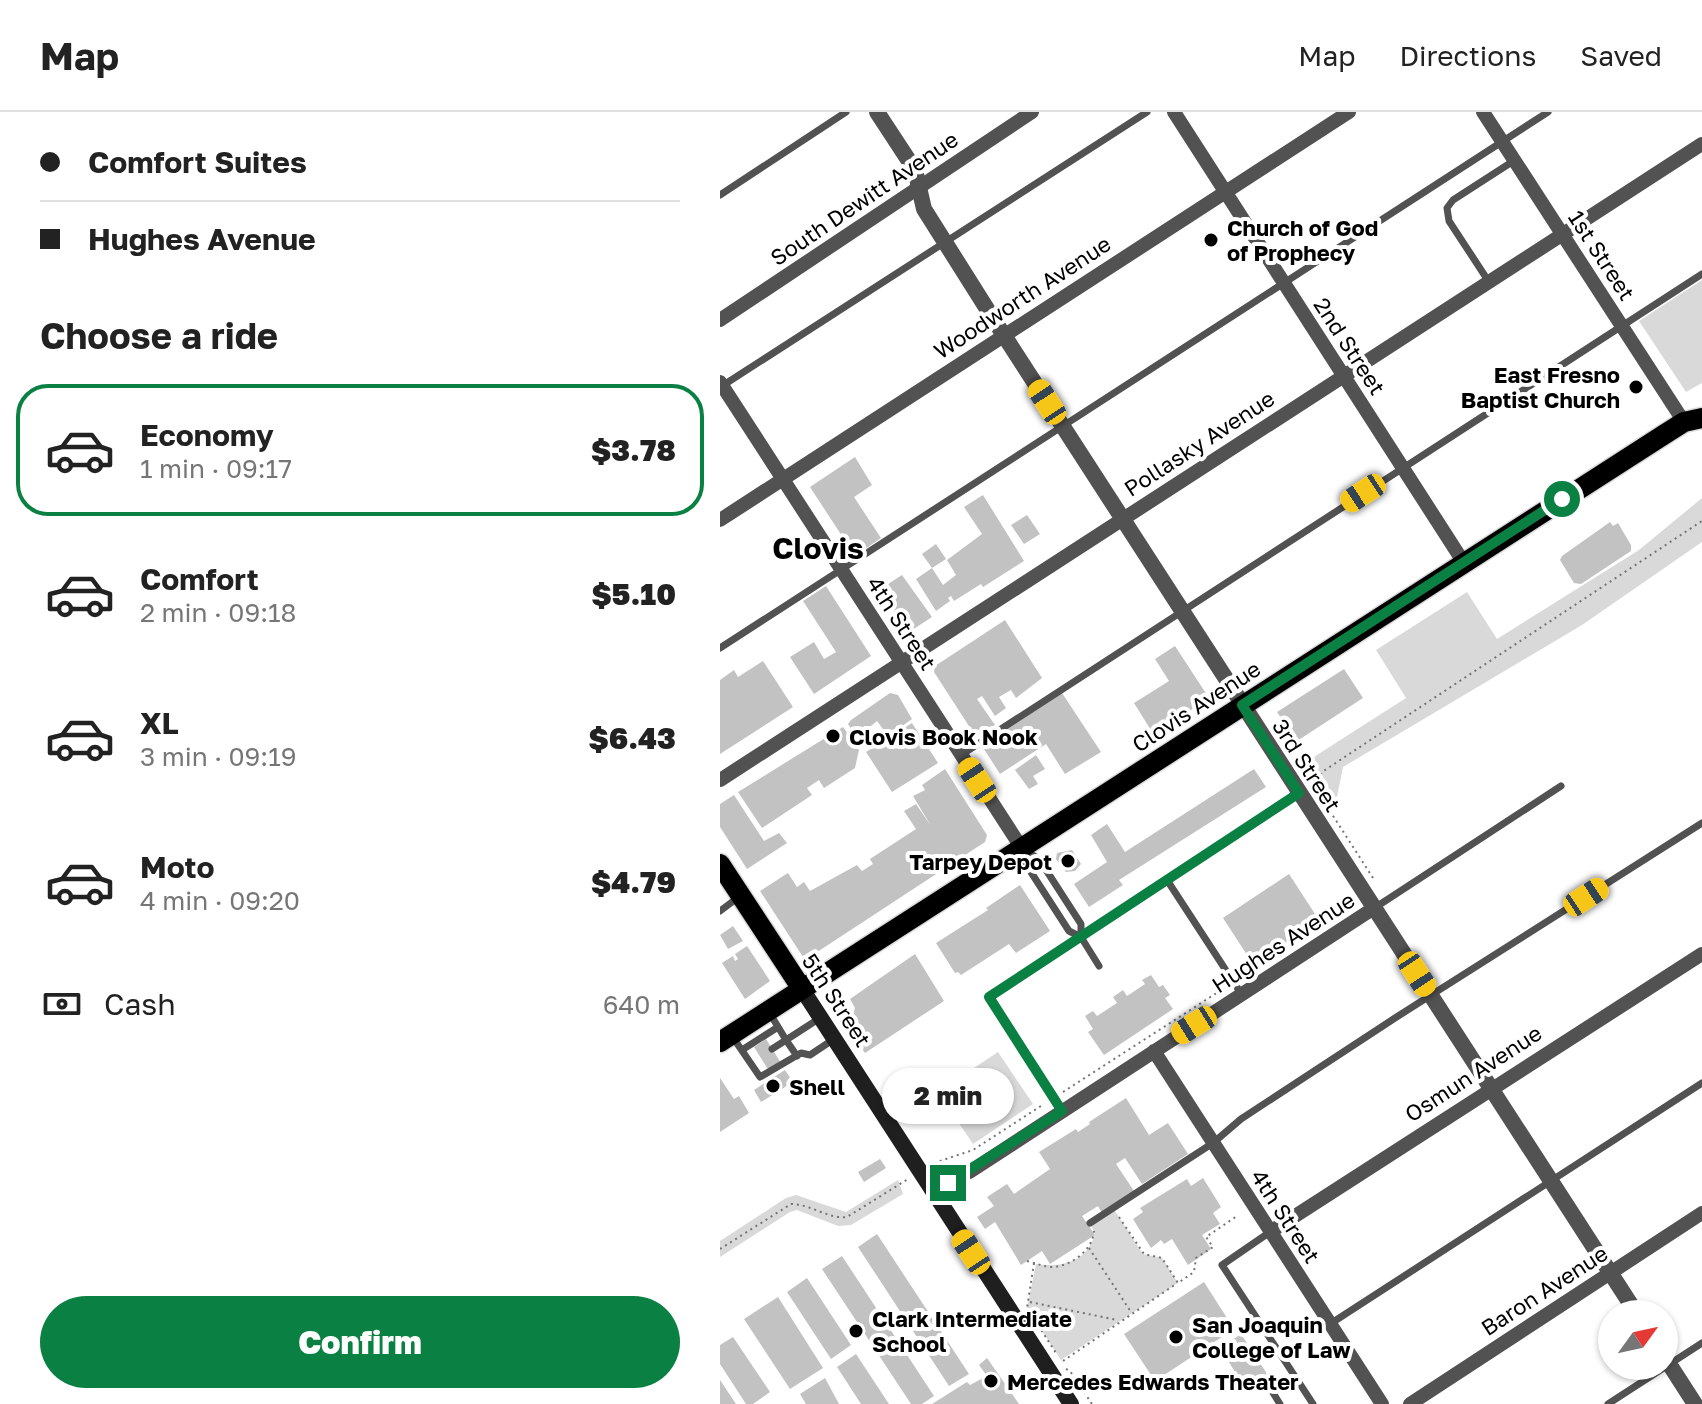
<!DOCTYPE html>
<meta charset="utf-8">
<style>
body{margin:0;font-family:"Golos Text",sans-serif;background:#f6f6f6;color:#222;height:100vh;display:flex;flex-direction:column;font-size:30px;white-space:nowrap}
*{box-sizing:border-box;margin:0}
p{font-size:26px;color:#767676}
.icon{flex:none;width:44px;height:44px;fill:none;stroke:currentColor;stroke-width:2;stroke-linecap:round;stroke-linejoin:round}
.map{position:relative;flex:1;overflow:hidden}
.panel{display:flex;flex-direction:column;background:#fff;width:720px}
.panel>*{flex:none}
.guide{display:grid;align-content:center;height:176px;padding:0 40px;background:#fff}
.needle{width:52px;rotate:57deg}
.buttons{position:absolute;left:878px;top:1188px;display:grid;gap:16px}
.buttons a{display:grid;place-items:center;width:80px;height:80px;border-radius:50%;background:#fff;box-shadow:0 2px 6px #0004;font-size:40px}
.end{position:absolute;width:36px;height:36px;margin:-18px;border:10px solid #0b8043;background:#fff;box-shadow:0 0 0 4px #fff}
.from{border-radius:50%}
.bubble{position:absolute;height:56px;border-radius:28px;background:#fff;box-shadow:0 2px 6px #0004;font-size:26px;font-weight:800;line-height:56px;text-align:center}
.car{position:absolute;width:24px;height:48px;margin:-24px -12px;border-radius:10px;box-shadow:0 0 6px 2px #0007;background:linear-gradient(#f5c518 24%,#345 0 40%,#f5c518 0 76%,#345 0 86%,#f5c518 0)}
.guide b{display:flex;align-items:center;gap:28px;height:76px;font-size:30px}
.guide b+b{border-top:2px solid #e0e0e0}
.guide i{width:20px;height:20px;background:#222}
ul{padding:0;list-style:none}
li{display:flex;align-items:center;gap:24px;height:132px;margin:0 16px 12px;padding:0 24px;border:4px solid transparent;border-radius:32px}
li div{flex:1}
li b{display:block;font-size:30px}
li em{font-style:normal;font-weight:800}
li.on{border-color:#0b8043}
li>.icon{width:72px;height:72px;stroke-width:1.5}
h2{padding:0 40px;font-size:36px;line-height:96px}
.pay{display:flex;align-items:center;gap:20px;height:88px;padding:0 40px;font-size:30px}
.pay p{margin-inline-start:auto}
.action{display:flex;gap:16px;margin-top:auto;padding:16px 40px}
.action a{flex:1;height:92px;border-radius:48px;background:#0b8043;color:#fff;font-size:32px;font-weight:800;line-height:92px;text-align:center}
header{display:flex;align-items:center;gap:48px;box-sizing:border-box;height:112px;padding:0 40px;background:#fff;border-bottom:2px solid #e0e0e0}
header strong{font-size:38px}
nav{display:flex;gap:44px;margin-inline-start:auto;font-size:28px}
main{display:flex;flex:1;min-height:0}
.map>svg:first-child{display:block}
.green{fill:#d9d9d9}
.building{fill:#c2c2c2}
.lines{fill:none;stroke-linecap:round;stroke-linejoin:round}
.primary-casing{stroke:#dbdbdb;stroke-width:23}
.path{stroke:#747474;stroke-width:2;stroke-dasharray:2 4;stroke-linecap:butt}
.service{stroke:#525252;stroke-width:7}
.minor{stroke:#525252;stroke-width:14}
.tertiary{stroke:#525252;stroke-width:16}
.secondary{stroke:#1f1f1f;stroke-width:16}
.primary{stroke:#000;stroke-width:20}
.route{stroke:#0b8043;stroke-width:10}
.poi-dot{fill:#000;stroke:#fff;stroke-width:3}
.labels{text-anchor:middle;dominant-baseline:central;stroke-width:8;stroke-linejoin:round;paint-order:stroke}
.street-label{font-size:22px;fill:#000;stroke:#fff}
.poi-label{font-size:22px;font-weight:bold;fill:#000;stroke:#fff;text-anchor:start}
.district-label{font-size:30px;font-weight:bold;fill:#000;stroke:#fff}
</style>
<header>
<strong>Map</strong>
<nav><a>Map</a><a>Directions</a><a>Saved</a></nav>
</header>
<main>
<section class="panel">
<div class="guide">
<b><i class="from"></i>Comfort Suites</b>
<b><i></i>Hughes Avenue</b>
</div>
<h2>Choose a ride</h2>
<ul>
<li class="on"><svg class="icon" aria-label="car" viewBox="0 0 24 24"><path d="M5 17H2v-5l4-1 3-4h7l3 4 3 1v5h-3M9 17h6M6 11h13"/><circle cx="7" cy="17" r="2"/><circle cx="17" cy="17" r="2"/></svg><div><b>Economy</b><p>1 min · 09:17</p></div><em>$3.78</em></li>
<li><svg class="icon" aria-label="car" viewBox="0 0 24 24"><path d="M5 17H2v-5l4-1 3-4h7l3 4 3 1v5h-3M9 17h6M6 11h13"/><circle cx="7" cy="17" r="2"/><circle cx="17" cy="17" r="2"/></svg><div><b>Comfort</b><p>2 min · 09:18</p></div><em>$5.10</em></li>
<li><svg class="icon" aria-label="car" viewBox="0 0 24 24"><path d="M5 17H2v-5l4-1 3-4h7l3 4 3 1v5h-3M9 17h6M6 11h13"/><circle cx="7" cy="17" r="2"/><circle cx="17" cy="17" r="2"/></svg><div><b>XL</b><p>3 min · 09:19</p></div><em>$6.43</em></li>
<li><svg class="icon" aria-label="car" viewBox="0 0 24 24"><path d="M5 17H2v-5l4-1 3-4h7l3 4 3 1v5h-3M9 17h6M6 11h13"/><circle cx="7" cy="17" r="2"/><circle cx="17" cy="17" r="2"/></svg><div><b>Moto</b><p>4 min · 09:20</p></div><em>$4.79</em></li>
</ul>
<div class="pay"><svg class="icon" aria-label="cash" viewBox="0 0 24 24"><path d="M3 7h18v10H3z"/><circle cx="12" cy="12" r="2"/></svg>Cash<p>640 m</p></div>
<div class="action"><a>Confirm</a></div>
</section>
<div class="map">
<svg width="982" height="1292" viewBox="0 0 982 1292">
<rect width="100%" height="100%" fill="#fff"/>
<path class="green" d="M982,168V271L966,280L919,209Z
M982,386V430L862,513L623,655L615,695L586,650L686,586L656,538L747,480L777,527L919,438Z
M278,940L313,992L253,1032L218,980Z
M178,1068L183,1082L131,1113L118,1114L77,1098L70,1100L0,1145V1129L66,1086L76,1083L126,1100Z
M393,1096L423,1142L442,1146L458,1171L341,1248L307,1196L316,1152C342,1156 367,1150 375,1122L370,1111Z"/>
<path class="building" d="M135,345L152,373L134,385L161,426L135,444L90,375Z
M263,383L304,449L263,475L261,472L234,489L231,484L228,486L230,489L216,499L196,467L212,456L223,473L236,463L227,448L262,422L244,395Z
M307,403L320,422L304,432L291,413Z
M890,410L893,414L898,411L911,433V439L861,472L854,471L840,448L842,444Z
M216,432L226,447L212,456L202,442Z
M182,463L212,505L189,520L173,500L175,499L162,476Z
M106,474L151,544L94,582L70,545L94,530L104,547L116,540L83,489Z
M285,508L322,566L296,586L291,578L279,585L286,596L275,604L262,584L257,587L275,613L256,625L214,560L215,554Z
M455,534L489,586L434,623L414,591L449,569L435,547Z
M43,549L73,595L0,642V568L14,558L18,565Z
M624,557L643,586L577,629L557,600Z
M170,581L178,583L192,607L168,624L157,609L146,618L148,621L142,625L139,621L135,623L128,612L131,608Z
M342,581L381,640L345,662L326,632L280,662L262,634Z
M192,611L218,651L172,680L146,640Z
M123,615L139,638L135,656L104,676L99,668L87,676L92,683L42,716L18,680Z
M316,643L325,657L313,664L318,672L309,677L295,658Z
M225,657L267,723L265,730L85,848L40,779L68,761L77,775L84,770L90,779L137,753L142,759L153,752L150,747L196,717L184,699L196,692L211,714L193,684L205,678L202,673Z
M534,657L546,675L399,768L403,773L369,795L354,772L387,750L371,723L387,712L405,740Z
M14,683L44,729L59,721L67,731L27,757L0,715V692Z
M352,738L361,752L355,759L346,760L336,747L337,741Z
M569,762L599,808L533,852L503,806Z
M300,773L330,819L296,841L289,832L241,863L238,860L235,861L216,831L268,798L266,796Z
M13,814L23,829L8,837L0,823Z
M27,834L50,869L25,887L2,851L13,844L15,849L18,847L15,842Z
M195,842L224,889L145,941L125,910L133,904L135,896L130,887Z
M431,863L439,875L443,873L450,883L445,886L453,897L384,943L368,920L373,917L365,904L373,899L377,904L397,891L393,885L403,878L407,884L425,872L422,868Z
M46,927L61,951L49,959L34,935Z
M65,958L73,970L41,990L34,978Z
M0,966L14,987L19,984L29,1001L0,1020Z
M406,986L429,1023L448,1011L468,1042L422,1072L405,1046L396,1052L416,1082L383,1103L378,1094L362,1104L375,1123L330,1152L322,1139L301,1153L275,1110L265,1117L257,1105L274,1094L267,1085L287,1072L294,1082L330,1057L319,1040L356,1017L358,1020L370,1012L369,1010Z
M160,1047L166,1056L144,1070L138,1060Z
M483,1066L501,1095L493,1101L500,1112L482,1123L491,1137L468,1153L452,1127L444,1132L441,1128L431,1136L413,1107L423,1100L420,1096L467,1067L471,1074Z
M157,1122L249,1262L229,1274L138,1135Z
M122,1144L214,1284L202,1292H191L102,1157Z
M87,1166L131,1233L111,1247L67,1180Z
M484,1170L514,1217L435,1269L404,1222Z
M58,1185L103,1256L70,1277L24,1207Z
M521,1222L551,1268L529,1282L500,1236Z
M13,1225L50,1280L33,1292H26L0,1252V1233Z
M136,1242L169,1292H141L117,1255Z
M267,1246L299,1292H212L247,1270L250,1273L267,1264L259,1253Z
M105,1266L119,1292H86L80,1282Z
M0,1268L16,1292H0Z"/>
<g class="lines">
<defs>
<path id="primary" d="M0,752L82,877
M0,930L945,322L964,310L982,306"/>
</defs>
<use href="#primary" class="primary-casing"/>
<path class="path" d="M653,766L599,682L597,670L602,660L982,409
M627,782L624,784L629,796
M521,865L549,847
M343,980L506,875
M214,1051L253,1038L324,992
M399,1105L424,1142L442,1146L458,1171L474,1160L476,1146L493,1135L486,1125L517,1104
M369,1136L411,1200
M0,1137L71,1092C91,1092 107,1107 127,1105L188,1067
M307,1149C316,1151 323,1155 333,1155C351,1154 373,1138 374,1119
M314,1151L307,1196L336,1241
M310,1190L397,1208
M343,1249L456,1172
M346,1257L350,1259L372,1292"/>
<path class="service" d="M0,83L126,0
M769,170L729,109L727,96L733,88L795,48
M2,274L427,0
M0,536L828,0
M241,643L982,162
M301,737L307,754L349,819L361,825L379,854
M306,739L319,747L361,812V825
M447,768L522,883
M656,795L841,674
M0,799L20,784
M49,900L66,928L100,906
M12,924L40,965L81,941L90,943L114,927
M52,937L66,928L77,944
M22,938L58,915
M342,999L269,885L579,681
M370,1111L493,1031L521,1007L675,906L982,711
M550,1120L502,1153L593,1292
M610,1212L982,971
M550,1276L560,1292
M888,1292L982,1231"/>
<path class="minor" d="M454,0L744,451
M763,0L964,310
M0,208L312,0
M0,270L301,735
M0,408L629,0
M0,668L982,32
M434,939L662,1292
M211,1077L251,1059L654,796
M550,1120L982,842
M690,1292L982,1101"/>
<path class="tertiary" d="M157,0L195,58L204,97L274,208L917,1202
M944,1244L975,1292"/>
<path class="secondary" d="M82,877L351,1292"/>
<use href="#primary" class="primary"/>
</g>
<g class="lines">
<path class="route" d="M228,1071L342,999L269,885L579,681L522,593L842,387"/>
</g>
<g class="poi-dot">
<circle cx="491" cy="128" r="8"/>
<circle cx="916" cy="275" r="8"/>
<circle cx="113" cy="624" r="8"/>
<circle cx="348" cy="749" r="8"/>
<circle cx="53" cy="974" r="8"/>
<circle cx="136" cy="1219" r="8"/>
<circle cx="456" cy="1225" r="8"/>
<circle cx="271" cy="1269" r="8"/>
</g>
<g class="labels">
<g class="street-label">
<text transform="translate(144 86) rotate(-34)">South Dewitt Avenue</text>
<text transform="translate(882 143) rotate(57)">1st Street</text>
<text transform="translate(302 185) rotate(-33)">Woodworth Avenue</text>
<text transform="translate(630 234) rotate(57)">2nd Street</text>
<text transform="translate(479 331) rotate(-33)">Pollasky Avenue</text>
<text transform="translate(182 511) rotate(57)">4th Street</text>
<text transform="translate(476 594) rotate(-33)">Clovis Avenue</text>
<text transform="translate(587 653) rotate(57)">3rd Street</text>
<text transform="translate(563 830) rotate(-33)">Hughes Avenue</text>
<text transform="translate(117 888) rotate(57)">5th Street</text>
<text transform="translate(753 961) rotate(-33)">Osmun Avenue</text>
<text transform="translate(566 1104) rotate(57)">4th Street</text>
<text transform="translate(824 1178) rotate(-33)">Baron Avenue</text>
</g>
<g class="poi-label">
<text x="507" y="115">Church of God<tspan x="507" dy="25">of Prophecy</tspan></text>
<text x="900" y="262" text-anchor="end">East Fresno<tspan x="900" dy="25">Baptist Church</tspan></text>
<text x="129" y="624">Clovis Book Nook</text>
<text x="332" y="749" text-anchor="end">Tarpey Depot</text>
<text x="69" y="974">Shell</text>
<text x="152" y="1206">Clark Intermediate<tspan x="152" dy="25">School</tspan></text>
<text x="472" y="1212">San Joaquin<tspan x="472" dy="25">College of Law</tspan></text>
<text x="287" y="1269">Mercedes Edwards Theater</text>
</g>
<g class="district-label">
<text x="98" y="436">Clovis</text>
</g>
</g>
</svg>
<div class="buttons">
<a><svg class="needle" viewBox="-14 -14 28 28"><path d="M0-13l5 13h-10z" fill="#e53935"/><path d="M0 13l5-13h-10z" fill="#767676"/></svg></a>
</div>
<i class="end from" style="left:842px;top:387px"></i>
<i class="end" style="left:228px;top:1071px"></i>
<div class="bubble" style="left:162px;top:956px;width:132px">2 min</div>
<i class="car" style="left:327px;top:290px;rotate:327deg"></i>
<i class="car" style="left:643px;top:381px;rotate:237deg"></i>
<i class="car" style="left:257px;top:668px;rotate:327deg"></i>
<i class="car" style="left:866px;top:785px;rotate:57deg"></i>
<i class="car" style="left:697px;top:862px;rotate:147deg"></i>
<i class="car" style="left:474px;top:913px;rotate:238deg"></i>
<i class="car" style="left:251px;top:1140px;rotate:327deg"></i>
</div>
</main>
